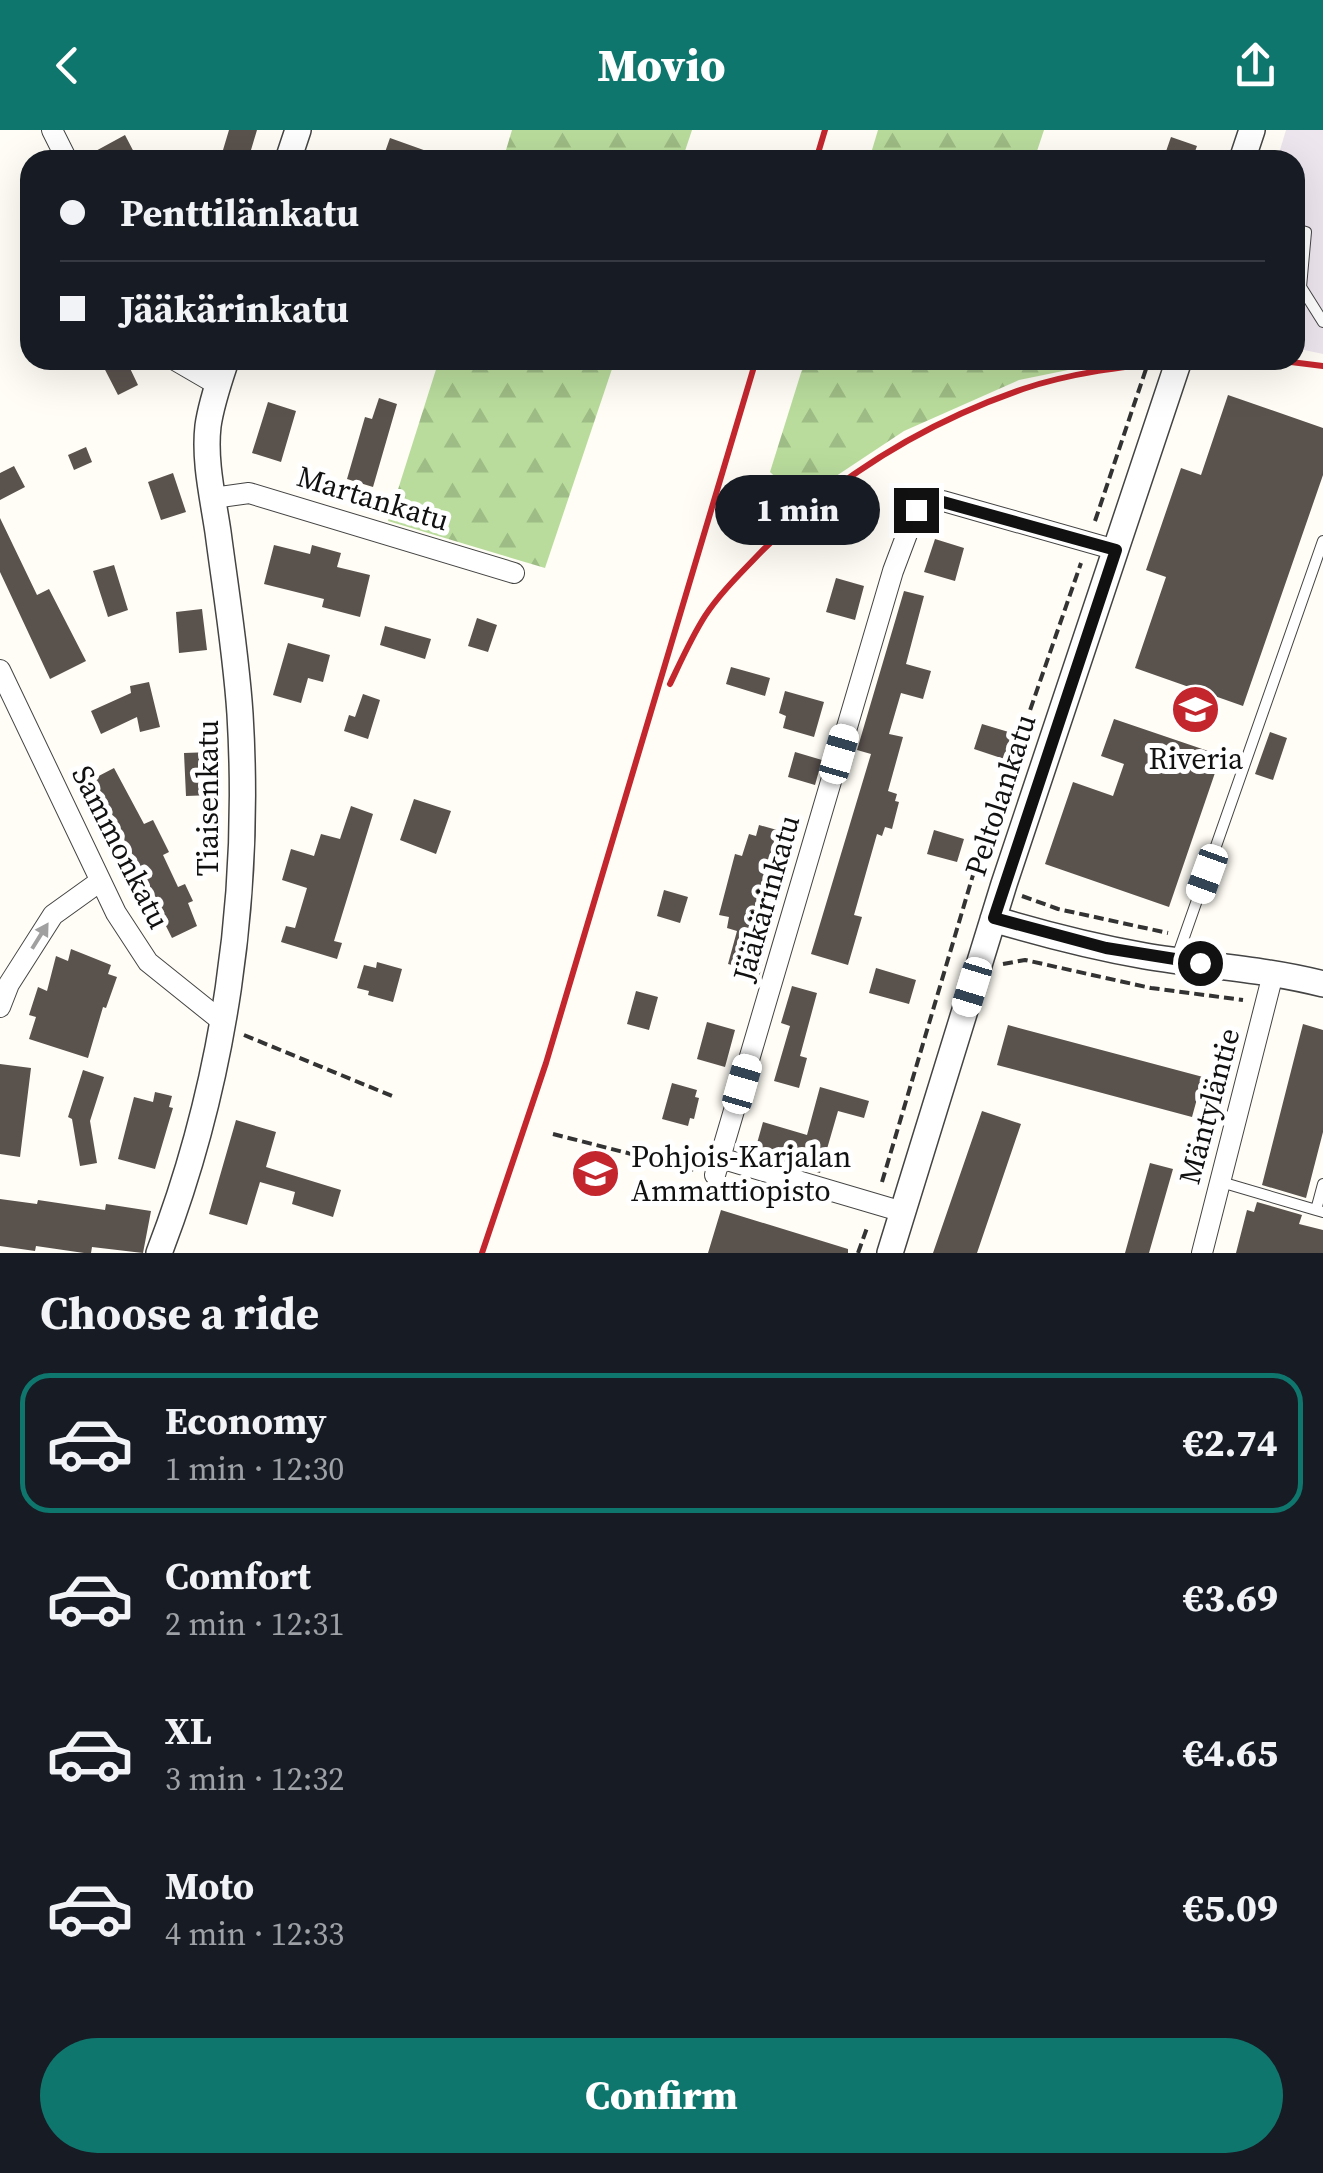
<!DOCTYPE html>
<meta charset="utf-8">
<style>
body{margin:0;font-family:"Source Serif 4",serif;background:#20242c;color:#f1f3f6;height:100vh;display:flex;flex-direction:column;font-size:38px;white-space:nowrap}
*{box-sizing:border-box;margin:0}
p{font-size:32px;color:#9ea1a6}
.icon{flex:none;width:55px;height:55px;fill:none;stroke:currentColor;stroke-width:2;stroke-linecap:round;stroke-linejoin:round}
.map{position:relative;height:1123px;overflow:hidden}
.sheet{display:flex;flex-direction:column;background:#171b24;flex:1}
.sheet>*{flex:none}
.hud{position:absolute;left:20px;top:20px;width:1285px;height:220px;border-radius:30px;box-shadow:0 10px 40px #0002;display:grid;align-content:center;height:220px;padding:0 40px;background:#171b24}
.end{position:absolute;width:45px;height:45px;margin:-22px;border:12px solid #111;background:#fff;box-shadow:0 0 0 5px #fff}
.from{border-radius:50%}
.bubble{position:absolute;height:70px;border-radius:35px;background:#171b24;box-shadow:0 10px 40px #0002;font-size:32px;font-weight:800;line-height:70px;text-align:center}
.car{position:absolute;width:30px;height:60px;margin:-30px -15px;border-radius:12px;box-shadow:0 0 8px 2px #0007;background:linear-gradient(#fff 24%,#345 0 40%,#fff 0 76%,#345 0 86%,#fff 0)}
.hud b{display:flex;align-items:center;gap:35px;height:95px;font-size:38px}
.hud b+b{border-top:2px solid #363941}
.hud i{width:25px;height:25px;background:#f1f3f6}
ul{padding:0;list-style:none}
li{display:flex;align-items:center;gap:30px;height:140px;margin:0 20px 15px;padding:0 20px;border:5px solid transparent;border-radius:30px}
li div{flex:1}
li b{display:block;font-size:38px}
li em{font-style:normal;font-weight:800}
li.on{border-color:#0f766e}
li>.icon{width:90px;height:90px;stroke-width:1.5}
h2{padding:0 40px;font-size:45px;line-height:120px}
.cta{display:flex;gap:20px;margin-top:auto;padding:20px 40px}
.cta a{flex:1;height:115px;border-radius:60px;background:#0f766e;color:#fff;font-size:40px;font-weight:800;line-height:115px;text-align:center}
header{display:flex;justify-content:space-between;align-items:center;height:130px;padding:0 40px;background:#0f766e;color:#fff;font-size:45px;font-weight:800}
.map>svg:first-child{display:block}
.industrial{fill:#eee6ef}
.forest{fill:url(#forest-firs)}
.building{fill:#5a524d}
.lines{fill:none;stroke-linecap:round;stroke-linejoin:round}
.service-casing{stroke:#444;stroke-width:12}
.minor-casing{stroke:#444;stroke-width:22}
.tertiary-casing{stroke:#444;stroke-width:28}
.path{stroke:#333;stroke-width:4;stroke-dasharray:10 5;stroke-linecap:butt}
.service{stroke:#fff;stroke-width:10}
.minor{stroke:#fff;stroke-width:20}
.tertiary{stroke:#fff;stroke-width:25}
.rail{stroke:#c4262e;stroke-width:6}
.oneway{fill:#a0a0a0}
.route{stroke:#111;stroke-width:12}
.labels{text-anchor:middle;dominant-baseline:central;stroke-width:10;stroke-linejoin:round;paint-order:stroke}
.street-label{font-size:30px;fill:#111;stroke:#fff}
.poi-label{font-size:30px;fill:#111;stroke:#fff}
</style>
<header><svg class="icon" aria-label="back" viewBox="0 0 24 24"><path d="M15 5l-7 7 7 7"/></svg>Movio<svg class="icon" aria-label="share" viewBox="0 0 24 24"><path d="M12 15V3M7 8l5-5 5 5M5 13v7h14v-7"/></svg></header>
<div class="map">
<svg width="1323" height="1123" viewBox="0 0 1323 1123">
<defs>
<pattern id="forest-firs" width="22" height="20" patternUnits="userSpaceOnUse" patternTransform="scale(2.5)"><rect width="22" height="20" fill="#b9dc9c"/><path d="M5 1l3.5 6h-7zM16 11l3.5 6h-7z" fill="#9ebc85"/></pattern>
</defs>
<rect width="100%" height="100%" fill="#fffdf5"/>
<path class="industrial" d="M1286,0H1323V224L1295,218V30H1277Z"/>
<path class="forest" d="M512,0H692L682,30H503Z
M878,0H1044L1034,30H869Z
M439,230H615L545,438L388,391Z
M805,230H1117L1019,250L904,301L800,370L770,342Z"/>
<path class="building" d="M229,0H257L248,30H220Z
M125,5L138,30H81V29Z
M1171,7L1197,16L1192,30H1163Z
M390,8L446,28L445,30H399L384,25Z
M100,230H126L138,255L118,265Z
M1228,265L1323,298V345L1243,576L1135,538L1166,447L1146,440L1181,338L1201,345Z
M379,268L397,274L373,357L347,349L365,287L372,289Z
M268,272L296,281L281,332L252,323Z
M86,317L92,332L74,340L68,325Z
M14,336L25,357L0,370V343Z
M173,343L186,382L161,390L148,352Z
M0,388L37,465L49,459L86,531L50,549L0,442Z
M935,409L964,418L955,451L924,442Z
M274,415L310,424L312,415L341,423L337,437L370,445L360,487L322,477L324,469L264,454Z
M114,435L128,480L108,487L93,441Z
M836,448L864,456L855,490L826,482Z
M904,461L924,466L906,534L931,541L923,569L901,563L889,604L903,607L888,661L897,664L895,671L899,672L892,699L885,697L882,706L877,704L854,785L862,787L848,835L811,824L871,624L857,620Z
M202,479L207,520L179,523L176,482Z
M477,488L497,495L488,522L468,516Z
M385,496L431,509L425,529L380,515Z
M288,513L330,525L323,552L308,548L301,573L273,565Z
M731,537L770,548L765,566L726,554Z
M149,552L160,597L140,602L137,587L101,604L91,581L131,563L130,556Z
M785,561L824,572L814,607L783,598L786,586L779,583Z
M363,564L380,570L368,609L344,601L349,585L355,587Z
M1114,589L1214,623L1210,635L1217,637L1169,777L1045,734L1073,652L1113,666L1124,634L1101,626Z
M982,594L1012,603L1004,629L974,619Z
M1270,602L1287,608L1273,650L1255,644Z
M212,622L213,665L186,666L184,623Z
M795,622L822,630L815,655L788,647Z
M114,638L144,694L153,690L169,722L163,725L178,757L185,754L193,771L188,773L197,796L172,808L165,794L158,799L149,780L154,778L150,770L154,768L138,736L130,740L114,709L119,707L91,650Z
M414,669L451,681L436,724L400,710Z
M351,676L373,684L334,811L342,813L337,829L281,812L286,796L295,798L307,758L282,750L291,719L314,726L321,704L340,709Z
M759,695L791,704L760,819L766,821L758,851L738,846L740,837L728,834L737,801L727,798L729,787L719,785L735,724L742,726L749,704L756,706Z
M934,700L964,709L957,732L927,724Z
M664,760L688,767L680,793L657,786Z
M71,819L111,835L108,844L117,847L106,878L103,877L88,928L29,909L36,887L29,885L38,857L47,861L56,826L68,831Z
M377,832L402,839L393,872L368,865L369,861L357,858L364,835L376,838Z
M876,838L916,850L909,874L869,863Z
M792,856L817,863L800,926L807,928L799,958L774,951L790,896L781,893Z
M636,861L658,867L649,900L627,894Z
M707,892L735,900L725,937L697,929Z
M1303,894L1323,900V1002L1306,1068L1262,1055Z
M1008,895L1203,947L1192,987L997,935Z
M0,934L31,938L20,1027L0,1024Z
M83,940L104,947L90,991L97,1033L80,1036L72,989L68,987Z
M672,953L697,960L695,967L699,968L694,989L690,988L688,996L662,989Z
M820,957L869,971L864,988L838,981L820,1043L754,1024L763,992L807,1005Z
M155,962L172,966L169,977L173,978L155,1039L118,1029L134,967L153,972Z
M982,981L1021,994L977,1123H933Z
M236,990L276,1002L266,1037L341,1060L333,1087L292,1074L295,1062L260,1052L247,1095L209,1084Z
M1150,1033L1173,1039L1149,1123H1125Z
M0,1069L37,1074L38,1070L105,1080L106,1074L151,1081L143,1123L92,1117L91,1123H84L36,1116L35,1121L0,1116Z
M1257,1072L1302,1085L1299,1094L1323,1100V1123H1236L1247,1080L1254,1082Z
M721,1080L848,1119V1123H708Z"/>
<g class="lines">
<defs>
<path id="service" d="M1295,99L1306,102L1301,157L1323,192
M1176,830L1323,411
M1221,1052L1316,1080
M1323,1054L1316,1080L1323,1082"/>
<path id="minor" d="M52,0L67,30
M175,230L218,255
M213,368L249,363L514,443
M0,540L116,783L148,832L224,893
M0,877L9,854L53,785L99,752
M720,1028L903,1082
M715,1045L893,441L916,380L943,371L1116,420
M1202,1123L1273,844"/>
<path id="tertiary" d="M288,30L298,0
M1242,30L1252,0
M993,789C1043,804 1094,817 1145,826C1204,836 1265,839 1323,854
M159,1123C225,952 251,766 240,584C236,523 226,463 218,402C213,368 204,331 208,296C211,274 219,251 226,230
M890,1123L1004,754L1179,230"/>
</defs>
<use href="#service" class="service-casing"/>
<use href="#minor" class="minor-casing"/>
<use href="#tertiary" class="tertiary-casing"/>
<path class="path" d="M1095,391L1149,230
M1022,766L1058,779L1168,803
M1003,834L1025,830L1151,858L1243,870
M244,905L392,966
M553,1004L694,1040
M882,1052L973,745L1081,433
M858,1123L868,1095"/>
<use href="#service" class="service"/>
<use href="#minor" class="minor"/>
<use href="#tertiary" class="tertiary"/>
<path class="rail" d="M816,30L825,0
M1275,230L1323,236
M670,554C681,531 691,508 705,486C720,463 741,443 760,423C834,349 924,293 1023,259C1073,242 1129,236 1181,230
M482,1123L546,933L756,230"/>
</g>
<defs><path id="oneway-solid" d="M-6-.8H1V-3.2L6.5 0L1 3.2V.8H-6Z" transform="scale(2.5)"/></defs>
<use class="oneway" href="#oneway-solid" transform="translate(40 806) rotate(-58)"/>
<g class="lines">
<path class="route" d="M916,380L943,372L1116,420L994,788L1106,818L1200,833"/>
</g>
<defs>
<symbol id="school-disc" viewBox="-11 -11 22 22"><circle r="9.5" fill="#c4262e" stroke="#fff"/><path d="M0-5L7-2L0 1L-7-2ZM-4 1L0 2.5L4 1V4Q0 6-4 4Z" fill="#fff"/></symbol>
</defs>
<g fill-rule="evenodd">
<use href="#school-disc" x="1168" y="552" width="55" height="55"/>
<use href="#school-disc" x="568" y="1016" width="55" height="55"/>
</g>
<g class="labels">
<g class="street-label">
<text transform="translate(373 368) rotate(17)">Martankatu</text>
<text transform="translate(1000 665) rotate(-72)">Peltolankatu</text>
<text transform="translate(207 668) rotate(-90)">Tiaisenkatu</text>
<text transform="translate(121 717) rotate(63)">Sammonkatu</text>
<text transform="translate(766 768) rotate(-74)">Jääkärinkatu</text>
<text transform="translate(1209 976) rotate(-75)">Mäntyläntie</text>
</g>
<g class="poi-label">
<text x="1196" y="628">Riveria</text>
<text x="631" y="1026" text-anchor="start">Pohjois-Karjalan<tspan x="631" dy="34">Ammattiopisto</tspan></text>
</g>
</g>
</svg>
<i class="end from" style="left:1200px;top:833px"></i>
<i class="end" style="left:916px;top:380px"></i>
<div class="bubble" style="left:715px;top:345px;width:165px">1 min</div>
<i class="car" style="left:839px;top:624px;rotate:16deg"></i>
<i class="car" style="left:1207px;top:744px;rotate:200deg"></i>
<i class="car" style="left:972px;top:857px;rotate:197deg"></i>
<i class="car" style="left:742px;top:954px;rotate:16deg"></i>
<div class="hud">
<b><i class="from"></i>Penttilänkatu</b>
<b><i></i>Jääkärinkatu</b>
</div>
</div>
<section class="sheet">
<h2>Choose a ride</h2>
<ul>
<li class="on"><svg class="icon" aria-label="car" viewBox="0 0 24 24"><path d="M5 17H2v-5l4-1 3-4h7l3 4 3 1v5h-3M9 17h6M6 11h13"/><circle cx="7" cy="17" r="2"/><circle cx="17" cy="17" r="2"/></svg><div><b>Economy</b><p>1 min · 12:30</p></div><em>€2.74</em></li>
<li><svg class="icon" aria-label="car" viewBox="0 0 24 24"><path d="M5 17H2v-5l4-1 3-4h7l3 4 3 1v5h-3M9 17h6M6 11h13"/><circle cx="7" cy="17" r="2"/><circle cx="17" cy="17" r="2"/></svg><div><b>Comfort</b><p>2 min · 12:31</p></div><em>€3.69</em></li>
<li><svg class="icon" aria-label="car" viewBox="0 0 24 24"><path d="M5 17H2v-5l4-1 3-4h7l3 4 3 1v5h-3M9 17h6M6 11h13"/><circle cx="7" cy="17" r="2"/><circle cx="17" cy="17" r="2"/></svg><div><b>XL</b><p>3 min · 12:32</p></div><em>€4.65</em></li>
<li><svg class="icon" aria-label="car" viewBox="0 0 24 24"><path d="M5 17H2v-5l4-1 3-4h7l3 4 3 1v5h-3M9 17h6M6 11h13"/><circle cx="7" cy="17" r="2"/><circle cx="17" cy="17" r="2"/></svg><div><b>Moto</b><p>4 min · 12:33</p></div><em>€5.09</em></li>
</ul>
<div class="cta"><a>Confirm</a></div>
</section>
